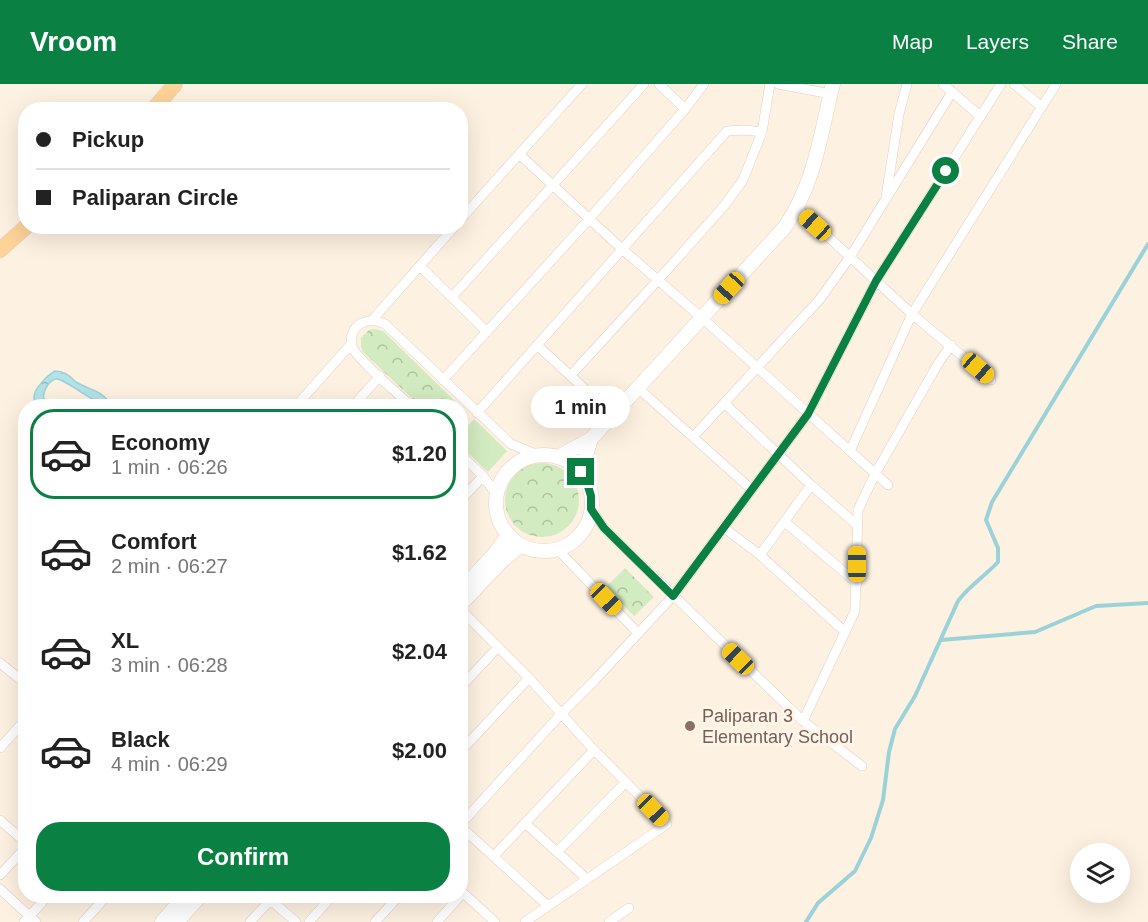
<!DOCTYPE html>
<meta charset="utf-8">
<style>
body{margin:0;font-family:Helvetica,sans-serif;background:#f6f6f6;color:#222;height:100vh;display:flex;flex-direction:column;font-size:22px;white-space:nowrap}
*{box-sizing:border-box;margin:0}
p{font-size:20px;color:#767676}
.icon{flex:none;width:33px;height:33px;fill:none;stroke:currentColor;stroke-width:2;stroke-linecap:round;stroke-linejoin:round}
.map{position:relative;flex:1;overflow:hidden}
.sheet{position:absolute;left:18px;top:315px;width:450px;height:504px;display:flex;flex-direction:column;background:#fff;border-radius:24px;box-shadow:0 6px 24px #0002}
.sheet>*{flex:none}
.top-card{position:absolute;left:18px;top:18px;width:450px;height:132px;border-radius:24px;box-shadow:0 6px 24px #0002;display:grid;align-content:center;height:132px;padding:0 18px;background:#fff}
.fabs{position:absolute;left:1070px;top:759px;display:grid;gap:12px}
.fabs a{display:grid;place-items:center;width:60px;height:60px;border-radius:50%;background:#fff;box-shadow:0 6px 24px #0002;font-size:30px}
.end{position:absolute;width:27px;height:27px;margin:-14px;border:8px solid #0b8043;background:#fff;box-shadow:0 0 0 3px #fff}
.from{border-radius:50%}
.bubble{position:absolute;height:42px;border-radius:21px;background:#fff;box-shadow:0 6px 24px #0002;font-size:20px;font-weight:700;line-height:42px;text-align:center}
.car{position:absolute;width:18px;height:36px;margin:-18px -9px;border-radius:8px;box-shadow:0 0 4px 2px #0007;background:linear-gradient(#f5c518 24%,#345 0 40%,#f5c518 0 76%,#345 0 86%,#f5c518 0)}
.top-card b{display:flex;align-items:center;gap:21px;height:57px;font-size:22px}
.top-card b+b{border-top:2px solid #e0e0e0}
.top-card i{width:15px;height:15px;background:#222}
ul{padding:10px 0 0;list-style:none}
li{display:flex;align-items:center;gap:18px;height:90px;margin:0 12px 9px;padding:0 6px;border:3px solid transparent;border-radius:24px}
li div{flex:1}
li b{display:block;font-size:22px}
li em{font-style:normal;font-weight:700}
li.active{border-color:#0b8043}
li>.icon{width:54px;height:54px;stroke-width:1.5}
.button{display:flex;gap:12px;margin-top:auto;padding:12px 18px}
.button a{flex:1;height:69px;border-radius:24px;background:#0b8043;color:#fff;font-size:24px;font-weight:700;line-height:69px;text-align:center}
header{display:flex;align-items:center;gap:36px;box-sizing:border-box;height:84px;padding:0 30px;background:#0b8043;color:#fff}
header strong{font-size:28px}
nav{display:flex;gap:33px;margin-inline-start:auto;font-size:21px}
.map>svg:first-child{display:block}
.grass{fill:#d3ebc0}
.park{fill:url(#park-crowns)}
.water{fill:url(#water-ripples);stroke:#9bd2d9;stroke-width:1.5}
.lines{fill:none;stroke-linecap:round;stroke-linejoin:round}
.stream{stroke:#9bd2d9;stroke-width:4}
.street-casing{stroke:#e3cec0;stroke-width:10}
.secondary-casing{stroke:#e9cfbd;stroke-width:15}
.primary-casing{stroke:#dbd3cf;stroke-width:16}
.street{stroke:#fff;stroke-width:9}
.secondary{stroke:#fff;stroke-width:14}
.primary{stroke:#fed397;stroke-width:15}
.route{stroke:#0b8043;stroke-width:8}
.education-dot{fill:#8d6e63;stroke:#fff5e8;stroke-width:2}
.labels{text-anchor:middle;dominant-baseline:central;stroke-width:6;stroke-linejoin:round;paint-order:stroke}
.education-label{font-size:18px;fill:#785e54;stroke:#fff5e8;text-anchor:start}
</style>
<header>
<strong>Vroom</strong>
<nav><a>Map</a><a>Layers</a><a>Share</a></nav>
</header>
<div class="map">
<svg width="1148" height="838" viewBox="0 0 1148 838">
<defs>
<pattern id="park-crowns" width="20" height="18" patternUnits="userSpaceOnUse" patternTransform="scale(1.5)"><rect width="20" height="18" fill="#d3ebc0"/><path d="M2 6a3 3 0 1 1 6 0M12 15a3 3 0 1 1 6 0" fill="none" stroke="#b0c19e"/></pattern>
<pattern id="water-ripples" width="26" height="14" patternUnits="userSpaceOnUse" patternTransform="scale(1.5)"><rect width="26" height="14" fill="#b5e2e7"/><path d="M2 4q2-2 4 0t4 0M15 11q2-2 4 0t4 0" fill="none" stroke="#98babd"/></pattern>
</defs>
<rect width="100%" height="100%" fill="#fdf1e1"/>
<path class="grass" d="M474,335L507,367L488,388L461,362V349Z"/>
<path class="park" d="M374,245L383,247L462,324L466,335L461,344L460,322H420L363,268L361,263V254L369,246Z
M505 416a37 37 0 1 1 74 0a37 37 0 1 1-74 0Z
M625,484L654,513L634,532L606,503Z"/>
<path class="water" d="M55,287C65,287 69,292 76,298C91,307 101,305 112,322C96,323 64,293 56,295C50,296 45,304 44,309C42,314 45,318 48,322H38C36,320 34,318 34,314C33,305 48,291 55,287Z"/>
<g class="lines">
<path class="stream" d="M941,556L1035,548L1096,522L1148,519
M806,838L818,819L855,787L871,754L883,716L889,668L895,645L915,612L958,517C969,502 985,492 998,478V464L986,436L992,418L1148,160"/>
<defs>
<path id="street" d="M659,0L685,25
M778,0L831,10
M943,0L980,32
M1014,0L1042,23
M519,70L622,165L702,234L888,401
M886,113L899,30L907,0
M798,125L912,230L991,296
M460,136L582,0
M420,182L487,248
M452,213L644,0
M373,235L455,142
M538,262L613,331
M571,291L658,196L724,122L743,96L762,48L770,0
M443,296L590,134L685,25L704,0
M638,304L751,405
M724,319L811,401L857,441
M296,322L352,259
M353,322L380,292
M411,322C400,311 355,274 352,262C347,241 369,231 385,240L511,360L538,371
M477,329L727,47L745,46L762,48
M693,353L820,215L850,173L952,8
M850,367L912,230L1056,0
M460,370L483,392L497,411
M460,417L483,392
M591,425L604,444L803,637L862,682
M785,438L857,499
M723,443L760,471L845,548
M557,465L638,549
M760,471L811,401
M460,525L529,594L594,666L667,740L525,838
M0,579L26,600
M460,604L498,563
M803,637L855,527L858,426L875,390L939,278L951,261
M0,664L26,635
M460,668L529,594
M0,736L26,759
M525,739L587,795
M460,741L561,630L593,598L673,512L808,330L876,197L1001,0
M460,742L548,822
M557,768L626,698
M494,772L594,666
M0,791L26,763
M0,805L36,838
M460,806L495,838
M266,812L296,838
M24,838L48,812
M83,838L107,812
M250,838L273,813
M309,838L332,812
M375,838L399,812
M437,838L460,812
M609,838L629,824"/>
<path id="secondary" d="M496 419a48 48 0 1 1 96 0a48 48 0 1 1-96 0Z
M558,373L591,355L784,144C815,100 820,52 833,0
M581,388L591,355
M460,507L497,467L508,450
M460,521L504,475L521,461
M162,838L185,812
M177,838L200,812"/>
<path id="primary" d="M153,26L175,0
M0,166L27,142"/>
</defs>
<use href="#street" class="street-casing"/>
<use href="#secondary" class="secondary-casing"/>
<use href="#primary" class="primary-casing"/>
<use href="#street" class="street"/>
<use href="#secondary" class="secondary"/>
<use href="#primary" class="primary"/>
</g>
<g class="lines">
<path class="route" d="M581,388L587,399L591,412V425L604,444L673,512L808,330L876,197L946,87"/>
</g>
<circle class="education-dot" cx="690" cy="642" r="6"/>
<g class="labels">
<g class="education-label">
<text x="702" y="632">Paliparan 3<tspan x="702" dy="21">Elementary School</tspan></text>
</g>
</g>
</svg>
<div class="fabs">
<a><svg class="icon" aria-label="layers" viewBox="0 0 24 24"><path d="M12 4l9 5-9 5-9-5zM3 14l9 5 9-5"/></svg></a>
</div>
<i class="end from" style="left:946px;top:87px"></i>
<i class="end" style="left:581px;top:388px"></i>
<div class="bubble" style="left:531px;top:302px;width:99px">1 min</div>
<i class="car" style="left:815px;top:141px;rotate:312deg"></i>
<i class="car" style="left:729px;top:204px;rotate:222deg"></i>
<i class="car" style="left:978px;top:284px;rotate:131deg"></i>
<i class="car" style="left:857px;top:480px;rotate:0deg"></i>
<i class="car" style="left:606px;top:515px;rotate:136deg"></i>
<i class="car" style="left:738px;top:575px;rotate:314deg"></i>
<i class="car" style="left:653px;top:726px;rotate:136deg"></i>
<div class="top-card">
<b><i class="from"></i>Pickup</b>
<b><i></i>Paliparan Circle</b>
</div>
<section class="sheet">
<ul>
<li class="active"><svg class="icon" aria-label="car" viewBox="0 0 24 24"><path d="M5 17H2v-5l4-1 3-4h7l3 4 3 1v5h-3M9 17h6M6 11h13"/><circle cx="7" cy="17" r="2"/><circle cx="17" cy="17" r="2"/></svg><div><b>Economy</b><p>1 min · 06:26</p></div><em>$1.20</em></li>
<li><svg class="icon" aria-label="car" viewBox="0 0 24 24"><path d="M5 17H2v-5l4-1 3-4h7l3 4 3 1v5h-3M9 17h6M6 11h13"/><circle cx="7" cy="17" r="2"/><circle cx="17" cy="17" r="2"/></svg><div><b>Comfort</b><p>2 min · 06:27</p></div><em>$1.62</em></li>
<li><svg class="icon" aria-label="car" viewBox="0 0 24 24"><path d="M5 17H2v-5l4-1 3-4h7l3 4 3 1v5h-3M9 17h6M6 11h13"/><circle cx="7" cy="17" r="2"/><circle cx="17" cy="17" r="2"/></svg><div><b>XL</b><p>3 min · 06:28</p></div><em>$2.04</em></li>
<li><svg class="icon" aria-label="car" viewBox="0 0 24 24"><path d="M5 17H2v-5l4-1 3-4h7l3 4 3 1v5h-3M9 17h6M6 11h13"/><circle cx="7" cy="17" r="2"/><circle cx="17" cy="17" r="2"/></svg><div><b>Black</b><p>4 min · 06:29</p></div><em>$2.00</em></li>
</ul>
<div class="button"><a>Confirm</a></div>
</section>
</div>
